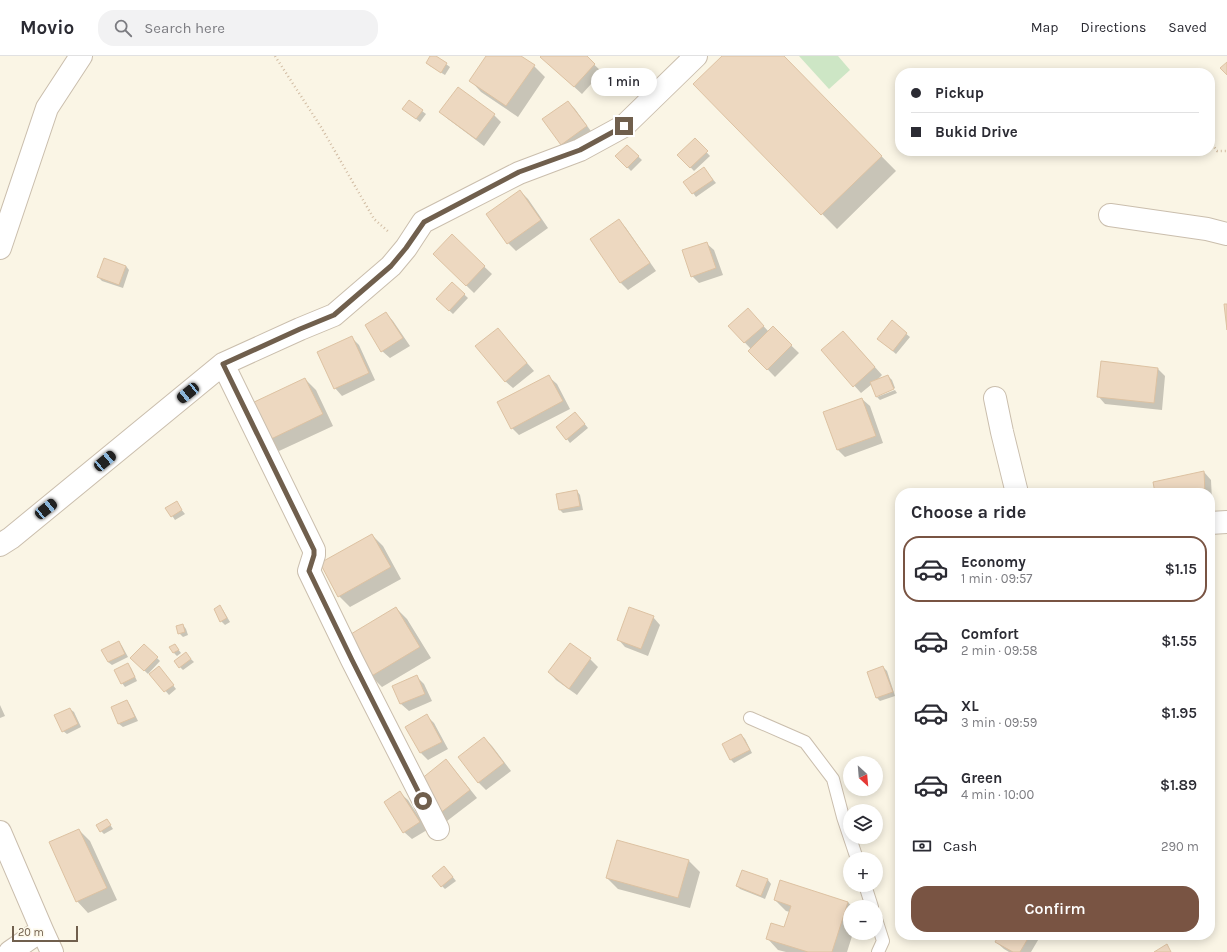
<!DOCTYPE html>
<meta charset="utf-8">
<style>
body{margin:0;font-family:Karla,sans-serif;background:#f2f2f3;color:#2b2b33;height:100vh;display:flex;flex-direction:column;font-size:15px;white-space:nowrap}
*{box-sizing:border-box;margin:0}
p{font-size:13px;color:#7c7c81}
.icon{flex:none;width:22px;height:22px;fill:none;stroke:currentColor;stroke-width:2;stroke-linecap:round;stroke-linejoin:round}
.map{position:relative;flex:1;overflow:hidden}
.panel{position:absolute;left:895px;top:432px;width:320px;height:452px;display:flex;flex-direction:column;background:#fff;border-radius:16px;box-shadow:0 2px 10px #0003}
.panel>*{flex:none}
.hud{position:absolute;left:895px;top:12px;width:320px;height:88px;border-radius:16px;box-shadow:0 2px 10px #0003;display:grid;align-content:center;height:88px;padding:0 16px;background:#fff}
.needle{width:26px;rotate:154deg}
.buttons{position:absolute;left:843px;top:700px;display:grid;gap:8px}
.buttons a{display:grid;place-items:center;width:40px;height:40px;border-radius:50%;background:#fff;box-shadow:0 2px 10px #0003;font-size:20px}
.scale{position:absolute;left:12px;bottom:10px;width:66px;box-sizing:border-box;padding-left:4px;border:2px solid #705f4d;border-top:0;font-size:11px;line-height:14px;white-space:nowrap;color:#705f4d;-webkit-text-stroke:3px #fdf9eb;paint-order:stroke}
.end{position:absolute;width:18px;height:18px;margin:-9px;border:5px solid #705f4d;background:#fff;box-shadow:0 0 0 2px #fff}
.from{border-radius:50%}
.bubble{position:absolute;height:28px;border-radius:14px;background:#fff;box-shadow:0 2px 10px #0003;font-size:13px;font-weight:600;line-height:28px;text-align:center}
.car{position:absolute;width:12px;height:24px;margin:-12px -6px;border-radius:5px;box-shadow:0 0 3px 1px #0007;background:linear-gradient(#222 24%,#8ab4d8 0 40%,#222 0 76%,#8ab4d8 0 86%,#222 0)}
.hud b{display:flex;align-items:center;gap:14px;height:38px;font-size:15px}
.hud b+b{border-top:1px solid #e1e1e2}
.hud i{width:10px;height:10px;background:#2b2b33}
ul{padding:0;list-style:none}
li{display:flex;align-items:center;gap:12px;height:66px;margin:0 8px 6px;padding:0 8px;border:2px solid transparent;border-radius:16px}
li div{flex:1}
li b{display:block;font-size:15px}
li em{font-style:normal;font-weight:600}
li.on{border-color:#795443}
li>.icon{width:36px;height:36px;stroke-width:1.5}
h2{padding:0 16px;font-size:18px;line-height:48px}
.pay{display:flex;align-items:center;gap:10px;height:44px;padding:0 16px;font-size:15px}
.pay p{margin-inline-start:auto}
.action{display:flex;gap:8px;margin-top:auto;padding:8px 16px}
.action a{flex:1;height:46px;border-radius:16px;background:#795443;color:#fff;font-size:16px;font-weight:600;line-height:46px;text-align:center}
header{display:flex;align-items:center;gap:24px;box-sizing:border-box;height:56px;padding:0 20px;background:#fff;border-bottom:1px solid #e1e1e2}
header strong{font-size:19px}
nav{display:flex;gap:22px;margin-inline-start:auto;font-size:14px}
.search{width:280px;height:36px;background:#f2f2f3;display:flex;align-items:center;gap:10px;box-sizing:border-box;padding:0 14px;border-radius:16px;color:#7c7c81;font-size:15px}
.map>svg:first-child{display:block}
.green{fill:#cde6c5}
.shadow{fill:#0003}
.building{fill:#edd8c0;stroke:#ddc2a2}
.lines{fill:none;stroke-linecap:round;stroke-linejoin:round}
.service-casing{stroke:#cabead;stroke-width:14}
.minor-casing{stroke:#cabead;stroke-width:24}
.path{stroke:#d1bca3;stroke-width:2.5;stroke-dasharray:1 3;stroke-linecap:butt}
.service{stroke:#fff;stroke-width:12}
.minor{stroke:#fff;stroke-width:22}
.route{stroke:#705f4d;stroke-width:5}
</style>
<header>
<strong>Movio</strong>
<div class="search"><svg class="icon" aria-label="search" viewBox="0 0 24 24"><circle cx="10" cy="10" r="6"/><path d="M15 15l6 6"/></svg>Search here</div>
<nav><a>Map</a><a>Directions</a><a>Saved</a></nav>
</header>
<div class="map">
<svg width="1227" height="896" viewBox="0 0 1227 896">
<rect width="100%" height="100%" fill="#faf5e5"/>
<path class="green" d="M799,0H838L850,14L829,33Z"/>
<path class="shadow" d="M431,0H435L450,11L445,19L430,10L427,7Z
M487,0H519L534,10L545,21L518,61L481,36L470,24Z
M541,0H585L602,16L582,38L549,8Z
M723,0H783L896,115L837,173L694,28Z
M568,46L575,53L593,78L569,96L562,88Z
M403,53L422,55L426,58L420,66Z
M441,56L494,59L501,66L484,90L448,63Z
M695,84L710,100L694,115L679,99Z
M627,90L642,104L631,115L617,100Z
M704,113L716,127L696,141L685,126Z
M520,135L528,143L548,172L516,195L508,187L488,158Z
M619,164L626,172L656,215L628,234L621,227L591,184Z
M452,180L492,218L474,237L434,198Z
M706,187L714,194L723,219L699,227L692,220Z
M126,210L129,214L123,232L102,225L98,221Z
M452,227L468,242L453,258L441,247Z
M386,257L393,265L410,290L390,302L382,295Z
M755,261L769,276L773,272L799,297L775,321L750,295L751,293L729,270Z
M892,266L910,281L896,298L882,286Z
M498,273L534,315L513,332L505,325Z
M351,281L359,289L375,324L342,340L335,332Z
M850,283L882,319L875,326L888,320L892,324L895,332L877,339L872,328L861,337L822,294Z
M1102,306L1158,313L1165,320L1162,354L1105,348L1098,340Z
M549,321L557,328L570,353L519,379L512,372Z
M305,323L316,334L333,370L279,395L268,384Z
M895,334L897,337L880,344L877,341Z
M862,343L870,350L883,387L845,401L838,394L824,357Z
M579,361L588,372L570,387L558,371Z
M1204,416L1211,424L1213,466L1210,467V437H1156Z
M577,435L580,439L583,454L563,457L560,454L557,439Z
M176,447L185,458L175,464L167,452Z
M372,479L383,490L401,523L350,551L339,540Z
M220,551L223,554L230,566L225,569L221,565L215,553Z
M396,552L407,563L431,602L382,631L371,620Z
M653,561L660,569L648,600L625,591L618,583Z
M183,569L186,573L188,579L183,581L179,577Z
M119,586L122,590L128,601L112,609L108,606Z
M570,588L590,603L598,611L577,639L556,624L549,616Z
M144,589L160,605L148,618L131,602Z
M175,589L181,597L177,600L174,597Z
M189,601L194,606L183,614L180,611Z
M128,609L131,612L137,625L125,631L122,627Z
M883,611L887,615L895,640L880,645L877,642L868,617Z
M162,615L176,633L169,639L151,618Z
M416,620L424,628L432,645L409,655L401,648L393,631Z
M127,645L130,649L138,665L123,671L119,668L112,652Z
M0,649L5,660L0,662Z
M70,653L74,656L81,671L67,678L63,675Z
M427,660L434,667L448,693L428,704L421,697L406,671Z
M741,679L745,683L752,697L734,707L731,704L723,689Z
M484,682L492,690L511,715L486,734L479,727L460,701Z
M446,704L453,712L477,742L447,765L440,758Z
M400,737L408,744L427,774L412,783L404,776Z
M107,764L113,773L104,778L101,775Z
M79,774L90,785L117,844L88,857L77,845Z
M689,805L700,816L690,852L618,833L607,822Z
M448,815L456,825L445,833L442,830Z
M743,815L768,824L771,828L765,843L740,833L737,830Z
M781,826L848,846L852,851H850V877H853L847,896H786L778,894L767,882L785,872L790,856L786,855L775,844Z
M1000,879H1041L1031,896H1009L1004,893L996,886Z"/>
<path class="building" d="M430,0H436L447,7L441,17L426,7Z
M486,0H521L535,9L506,50L469,25Z
M541,0H587L595,8L574,31L540,1Z
M722,0H784L882,100L821,159L693,28Z
M1227,6V19L1220,12Z
M458,31L495,58L476,83L439,56Z
M409,44L423,54L416,63L402,53Z
M568,45L587,70L561,89L542,63Z
M695,82L708,95L690,112L677,99Z
M627,89L639,100L627,112L615,100Z
M704,111L713,124L692,138L683,126Z
M520,134L541,164L507,188L486,158Z
M619,163L650,207L620,227L590,183Z
M452,178L485,210L466,230L433,198Z
M707,186L716,212L691,221L682,194Z
M104,202L126,210L119,229L97,221Z
M452,226L465,238L449,255L436,243Z
M1224,248H1227V274Z
M748,252L764,270L744,287L728,270Z
M386,256L403,282L381,296L365,269Z
M892,264L907,277L893,295L877,283Z
M773,270L792,289L767,314L748,295Z
M498,272L527,307L505,326L475,290Z
M843,275L875,311L853,331L821,294Z
M352,280L369,317L334,333L317,296Z
M1101,305L1158,312L1154,347L1097,341Z
M549,319L563,345L511,373L497,346Z
M888,319L894,333L876,341L870,326Z
M305,322L323,358L267,385L250,348Z
M862,342L876,380L837,394L823,356Z
M575,356L585,368L566,384L556,371Z
M1204,415L1205,437H1155L1153,426Z
M577,434L580,450L559,454L556,438Z
M177,445L182,454L171,461L165,452Z
M372,478L391,511L338,541L320,507Z
M220,549L227,562L220,566L214,553Z
M396,551L420,591L370,621L346,581Z
M629,551L654,560L641,593L617,584Z
M183,568L185,576L178,578L176,570Z
M119,585L125,598L108,606L101,594Z
M570,587L591,602L569,633L548,616Z
M144,588L158,601L144,615L130,602Z
M175,588L179,594L173,597L169,591Z
M186,596L191,603L179,612L174,605Z
M128,607L135,621L121,628L114,614Z
M159,610L174,629L164,636L149,618Z
M883,610L893,636L876,642L867,616Z
M417,619L425,638L400,648L392,630Z
M127,644L135,661L118,668L111,651Z
M70,652L78,668L62,676L54,659Z
M427,658L442,686L420,697L405,671Z
M741,678L750,694L730,704L722,688Z
M484,681L504,707L478,727L458,701Z
M446,703L470,734L439,758L415,728Z
M400,735L420,766L403,777L384,746Z
M107,763L111,769L100,776L96,769Z
M79,773L107,832L76,846L49,786Z
M617,784L689,804L678,842L606,822Z
M444,810L453,821L441,831L432,820Z
M742,814L768,823L761,840L736,830Z
M780,824L848,846L832,896H808L766,883L771,867L784,871L791,850L774,844Z
M999,879H1030L1020,896H1013L995,886Z
M1167,888L1171,896H1154Z"/>
<g class="lines">
<defs>
<path id="service" d="M750,662L805,686L833,723L843,761L857,803
M865,829L872,851
M876,863L883,885L878,896"/>
<path id="minor" d="M1110,159L1207,173L1227,178
M0,192L47,52L81,0
M223,308L314,494V499L309,515L352,604L438,773
M995,342L1002,376L1017,437
M1210,467L1227,466
M0,489L11,482L223,308L300,273L334,259L391,210L406,192L423,166L519,117L580,94L624,70L696,0
M0,776L42,874L52,896
M10,896L42,874"/>
</defs>
<use href="#service" class="service-casing"/>
<use href="#minor" class="minor-casing"/>
<path class="path" d="M275,0L321,71L374,163L390,177
M1210,85L1217,95H1227"/>
<use href="#service" class="service"/>
<use href="#minor" class="minor"/>
</g>
<g class="lines">
<path class="route" d="M423,745L352,604L309,515L314,499V494L223,308L300,273L334,259L391,210L406,192L424,166L519,116L580,94L624,70"/>
</g>
</svg>
<div class="buttons">
<a><svg class="needle" viewBox="-14 -14 28 28"><path d="M0-13l5 13h-10z" fill="#e53935"/><path d="M0 13l5-13h-10z" fill="#7c7c81"/></svg></a>
<a><svg class="icon" aria-label="layers" viewBox="0 0 24 24"><path d="M12 4l9 5-9 5-9-5zM3 14l9 5 9-5"/></svg></a>
<a>+</a>
<a>−</a>
</div>
<div class="scale">20 m</div>
<i class="end from" style="left:423px;top:745px"></i>
<i class="end" style="left:624px;top:70px"></i>
<div class="bubble" style="left:591px;top:12px;width:66px">1 min</div>
<i class="car" style="left:188px;top:337px;rotate:231deg"></i>
<i class="car" style="left:105px;top:405px;rotate:50deg"></i>
<i class="car" style="left:46px;top:453px;rotate:51deg"></i>
<div class="hud">
<b><i class="from"></i>Pickup</b>
<b><i></i>Bukid Drive</b>
</div>
<section class="panel">
<h2>Choose a ride</h2>
<ul>
<li class="on"><svg class="icon" aria-label="car" viewBox="0 0 24 24"><path d="M5 17H2v-5l4-1 3-4h7l3 4 3 1v5h-3M9 17h6M6 11h13"/><circle cx="7" cy="17" r="2"/><circle cx="17" cy="17" r="2"/></svg><div><b>Economy</b><p>1 min · 09:57</p></div><em>$1.15</em></li>
<li><svg class="icon" aria-label="car" viewBox="0 0 24 24"><path d="M5 17H2v-5l4-1 3-4h7l3 4 3 1v5h-3M9 17h6M6 11h13"/><circle cx="7" cy="17" r="2"/><circle cx="17" cy="17" r="2"/></svg><div><b>Comfort</b><p>2 min · 09:58</p></div><em>$1.55</em></li>
<li><svg class="icon" aria-label="car" viewBox="0 0 24 24"><path d="M5 17H2v-5l4-1 3-4h7l3 4 3 1v5h-3M9 17h6M6 11h13"/><circle cx="7" cy="17" r="2"/><circle cx="17" cy="17" r="2"/></svg><div><b>XL</b><p>3 min · 09:59</p></div><em>$1.95</em></li>
<li><svg class="icon" aria-label="car" viewBox="0 0 24 24"><path d="M5 17H2v-5l4-1 3-4h7l3 4 3 1v5h-3M9 17h6M6 11h13"/><circle cx="7" cy="17" r="2"/><circle cx="17" cy="17" r="2"/></svg><div><b>Green</b><p>4 min · 10:00</p></div><em>$1.89</em></li>
</ul>
<div class="pay"><svg class="icon" aria-label="cash" viewBox="0 0 24 24"><path d="M3 7h18v10H3z"/><circle cx="12" cy="12" r="2"/></svg>Cash<p>290 m</p></div>
<div class="action"><a>Confirm</a></div>
</section>
</div>
